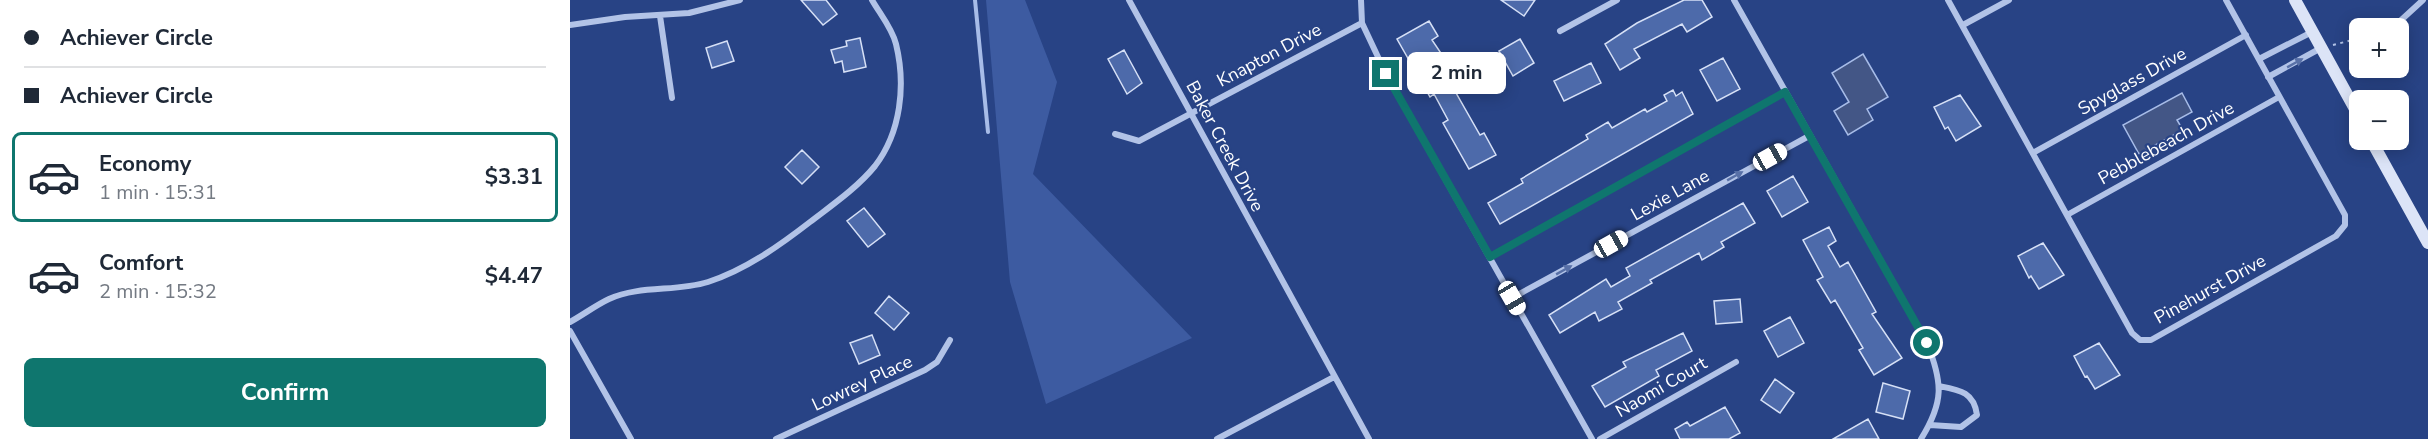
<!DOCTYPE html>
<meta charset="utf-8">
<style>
body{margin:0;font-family:"Nunito Sans",sans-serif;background:#f2f2f3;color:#1f2937;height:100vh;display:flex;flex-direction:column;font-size:22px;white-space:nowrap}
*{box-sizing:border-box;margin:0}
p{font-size:20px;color:#747a83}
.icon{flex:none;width:33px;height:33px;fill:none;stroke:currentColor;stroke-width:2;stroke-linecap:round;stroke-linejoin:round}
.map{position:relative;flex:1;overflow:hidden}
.drawer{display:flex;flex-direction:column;background:#fff;width:570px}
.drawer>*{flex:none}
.banner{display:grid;align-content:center;height:132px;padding:0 24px;background:#fff}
.fabs{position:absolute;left:1779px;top:18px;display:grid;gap:12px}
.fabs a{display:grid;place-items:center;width:60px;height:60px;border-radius:9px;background:#fff;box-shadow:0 3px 15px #0003;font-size:30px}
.end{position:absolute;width:27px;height:27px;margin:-14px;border:8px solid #0f766e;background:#fff;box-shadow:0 0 0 3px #fff}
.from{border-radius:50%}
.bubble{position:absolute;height:42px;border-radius:9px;background:#fff;box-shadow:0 3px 15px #0003;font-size:20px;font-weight:700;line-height:42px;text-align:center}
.car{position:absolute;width:18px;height:36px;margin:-18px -9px;border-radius:8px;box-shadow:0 0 4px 2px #0007;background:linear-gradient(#fff 24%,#345 0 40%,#fff 0 76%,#345 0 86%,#fff 0)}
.banner b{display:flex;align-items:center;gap:21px;height:57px;font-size:22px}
.banner b+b{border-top:2px solid #e0e1e3}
.banner i{width:15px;height:15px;background:#1f2937}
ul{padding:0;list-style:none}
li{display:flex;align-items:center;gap:18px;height:90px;margin:0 12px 9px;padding:0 12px;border:3px solid transparent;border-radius:9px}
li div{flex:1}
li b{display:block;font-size:22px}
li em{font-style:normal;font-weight:700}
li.on{border-color:#0f766e}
li>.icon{width:54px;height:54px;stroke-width:1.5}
.primary-button{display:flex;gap:12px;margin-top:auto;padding:12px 24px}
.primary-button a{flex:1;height:69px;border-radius:9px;background:#0f766e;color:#fff;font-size:24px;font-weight:700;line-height:69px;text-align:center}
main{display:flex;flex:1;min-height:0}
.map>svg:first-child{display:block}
.green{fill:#3d5ba1}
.water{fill:#435686;stroke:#a7bce8;stroke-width:1.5}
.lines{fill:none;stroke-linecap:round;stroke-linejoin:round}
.stream{stroke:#a7bce8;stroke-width:4}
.building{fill:#4d6aaa;stroke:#d6e0f6;stroke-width:1.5}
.path{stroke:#b2c3e7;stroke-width:2;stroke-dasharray:3 4.5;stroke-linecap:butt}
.street{stroke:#b2c3e7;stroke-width:6}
.secondary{stroke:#dce4f7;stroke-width:12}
.oneway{fill:#5870a7}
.route{stroke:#0f766e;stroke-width:8}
.labels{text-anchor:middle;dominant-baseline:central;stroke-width:4.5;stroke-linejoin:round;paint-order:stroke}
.street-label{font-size:18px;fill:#fff;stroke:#284385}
</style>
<main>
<section class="drawer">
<div class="banner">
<b><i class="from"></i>Achiever Circle</b>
<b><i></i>Achiever Circle</b>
</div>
<ul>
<li class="on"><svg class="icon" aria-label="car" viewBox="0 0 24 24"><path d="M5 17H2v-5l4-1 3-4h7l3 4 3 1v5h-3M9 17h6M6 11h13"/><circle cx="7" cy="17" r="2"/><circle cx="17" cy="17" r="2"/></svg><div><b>Economy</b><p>1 min · 15:31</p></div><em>$3.31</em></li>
<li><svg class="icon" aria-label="car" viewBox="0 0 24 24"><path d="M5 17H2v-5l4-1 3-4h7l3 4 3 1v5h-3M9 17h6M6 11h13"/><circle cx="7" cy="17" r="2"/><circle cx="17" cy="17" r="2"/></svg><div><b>Comfort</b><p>2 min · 15:32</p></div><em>$4.47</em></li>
</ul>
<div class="primary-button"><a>Confirm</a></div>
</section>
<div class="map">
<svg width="1858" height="439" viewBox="0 0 1858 439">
<rect width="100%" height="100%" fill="#284385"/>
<path class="green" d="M416,0H455L487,82L463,174L622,338L476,404L440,282Z"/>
<path class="water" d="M1293,54L1318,97L1297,109L1303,120L1278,135L1264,111L1279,102L1262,73Z
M1612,93L1622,112L1607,120L1613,130L1569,154L1553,125Z"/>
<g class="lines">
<path class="stream" d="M405,0L418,132"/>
</g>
<path class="building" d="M231,0H256L267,14L253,25Z
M931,0H965L954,16Z
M1114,0H1132L1142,17L1117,32L1112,24L1064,49L1070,58L1050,70L1035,44L1067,23Z
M859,21L868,36L862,40L889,80L881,84L910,135L914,133L926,155L899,169L873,123L878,120L864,94L860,97L827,39Z
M290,38L296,67L274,72L272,61L265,63L261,50L277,46L276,41Z
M950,39L964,63L943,76L929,51Z
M157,41L164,61L142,68L136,48Z
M554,50L572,83L557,94L538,59Z
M1153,58L1170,89L1147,101L1130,70Z
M1021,63L1031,83L994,101L984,81Z
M1103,90L1106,96L1112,92L1123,114L930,224L918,203L953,183L951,179L1018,139L1016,135L1038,122L1042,128L1075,109L1077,112L1097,101L1094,95Z
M1390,95L1411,126L1386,141L1378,127L1375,129L1364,107Z
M232,150L249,167L232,184L215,167Z
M1223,176L1238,202L1212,217L1197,191Z
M1173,203L1185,223L1151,242L1154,247L1132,260L1129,253L1080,280L1082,283L1048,302L1052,309L1029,321L1025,312L990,333L979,315L1036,279L1041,287L1060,276L1056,268Z
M294,208L315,234L298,247L277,221Z
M1259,227L1266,241L1258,246L1270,267L1278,262L1306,312L1302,314L1332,358L1304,375L1289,350L1293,348L1265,300L1261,303L1247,280L1253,277L1233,240Z
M1473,243L1494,275L1469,289L1461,276L1459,278L1448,256Z
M319,296L339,313L324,330L305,313Z
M1170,299L1172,322L1146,324L1144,301Z
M1220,317L1234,343L1208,357L1194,331Z
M1113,333L1122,351L1086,370L1089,376L1035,407L1022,386L1056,367L1053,362Z
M302,335L310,355L289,364L280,343Z
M1529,343L1550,375L1525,389L1517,376L1515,377L1504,356Z
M1205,379L1224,393L1210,413L1191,400Z
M1313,383L1340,391L1333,419L1306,412Z
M1155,407L1170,433L1159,439H1110L1105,429L1117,422L1120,426Z
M1298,419L1309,439H1263Z"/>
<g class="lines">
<path class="path" d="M1763,45L1790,38"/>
<path class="street" d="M559,0L799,439
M791,0L792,23L816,74L1022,439
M1164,0L1357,343C1373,383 1374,402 1351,439
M1378,0L1562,333L1570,340H1581L1766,236L1775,225V215L1656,0
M90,16L102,98
M1829,22L1853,0
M0,25L55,17L119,13L170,0
M1393,25L1439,0
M990,31L1047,0
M1689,59L1742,32
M1698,77L1751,48
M545,134L569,141L792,23
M1463,153L1676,35
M1497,215L1709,97
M920,257L1215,92
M942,298L1239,136
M0,322C13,315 26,305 39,299C70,285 106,292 138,282C175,270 209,246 240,222C262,205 287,188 305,166C331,132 336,85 326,44C322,28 310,14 302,0
M0,331L61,439
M1360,425L1391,427L1407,415C1404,392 1390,390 1369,386
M206,439L355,370L367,362L380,340
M647,439L764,377
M1030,439L1166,362"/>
<path class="secondary" d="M1725,0L1790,118
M1801,140L1858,243"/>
</g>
<defs><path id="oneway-solid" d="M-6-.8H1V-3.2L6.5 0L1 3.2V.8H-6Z" transform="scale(1.5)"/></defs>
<g class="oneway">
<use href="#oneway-solid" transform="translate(1725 63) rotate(-29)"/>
<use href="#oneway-solid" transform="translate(1165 176) rotate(-29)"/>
<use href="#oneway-solid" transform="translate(994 270) rotate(-29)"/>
</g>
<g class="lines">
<path class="route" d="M816,74L920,257L1215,92L1357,343"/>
</g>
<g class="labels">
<g class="street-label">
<text transform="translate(699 55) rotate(-28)">Knapton Drive</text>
<text transform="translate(1562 81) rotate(-29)">Spyglass Drive</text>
<text transform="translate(1596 143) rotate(-29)">Pebblebeach Drive</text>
<text transform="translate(655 146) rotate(62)">Baker Creek Drive</text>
<text transform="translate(1100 195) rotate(-29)">Lexie Lane</text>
<text transform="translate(1640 289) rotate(-29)">Pinehurst Drive</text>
<text transform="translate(292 383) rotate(-25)">Lowrey Place</text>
<text transform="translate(1091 387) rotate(-30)">Naomi Court</text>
</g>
</g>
</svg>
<div class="fabs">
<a>+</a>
<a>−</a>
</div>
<i class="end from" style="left:1357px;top:343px"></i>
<i class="end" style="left:816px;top:74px"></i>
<div class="bubble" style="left:837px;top:52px;width:99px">2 min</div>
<i class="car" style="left:1200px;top:157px;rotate:61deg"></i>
<i class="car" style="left:1041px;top:244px;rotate:61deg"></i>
<i class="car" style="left:942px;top:298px;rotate:150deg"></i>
</div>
</main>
